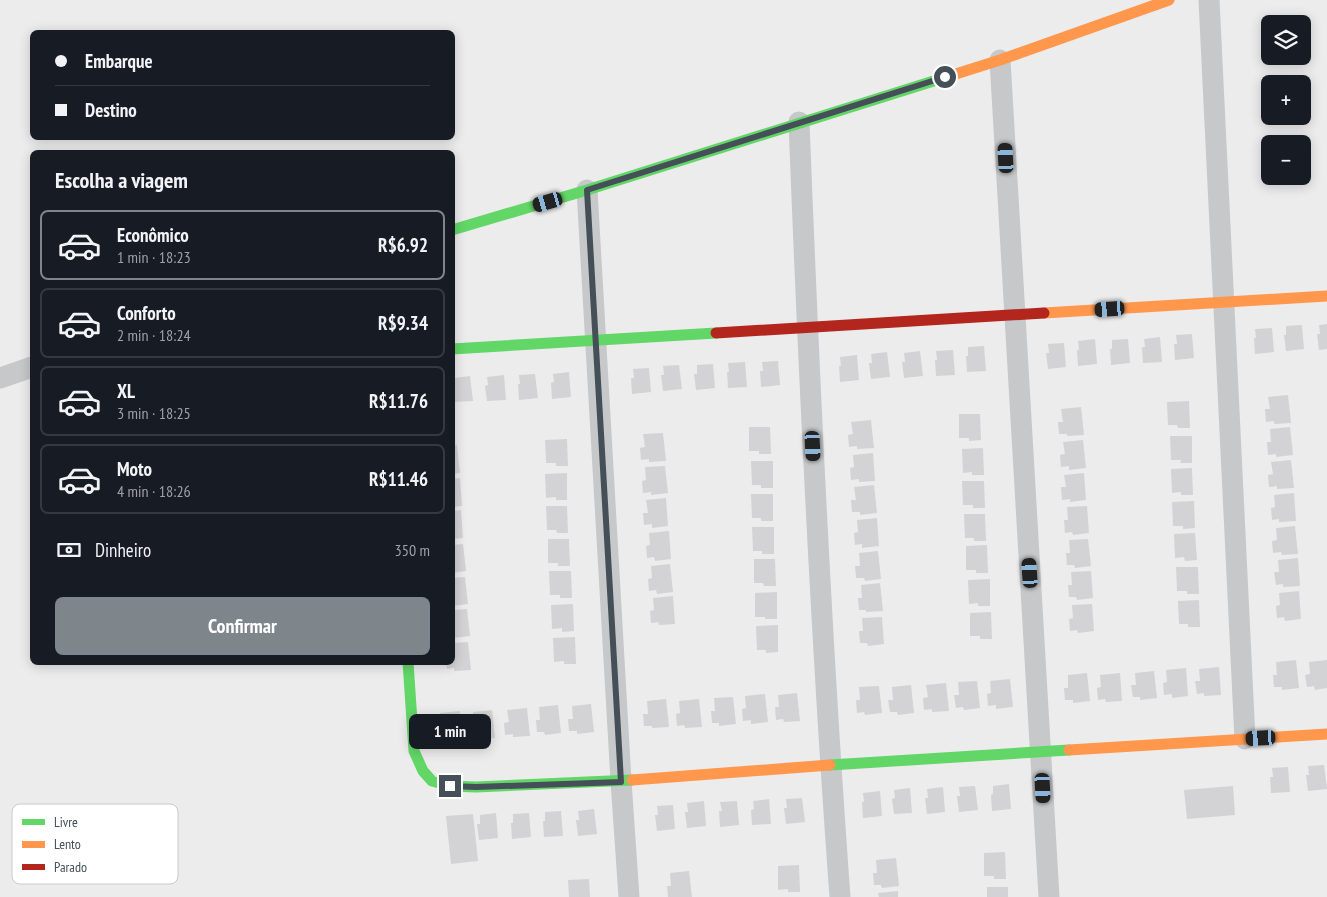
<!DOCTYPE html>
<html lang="pt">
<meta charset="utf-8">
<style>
body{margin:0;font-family:"PT Sans Narrow",sans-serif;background:#242831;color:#f1f3f6;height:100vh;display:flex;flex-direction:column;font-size:19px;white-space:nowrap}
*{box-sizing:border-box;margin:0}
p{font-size:16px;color:#9ea1a6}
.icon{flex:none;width:28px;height:28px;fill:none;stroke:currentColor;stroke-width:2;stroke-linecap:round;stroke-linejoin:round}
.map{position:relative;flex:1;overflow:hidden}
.details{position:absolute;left:30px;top:150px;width:425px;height:515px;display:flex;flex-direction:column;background:#171b24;border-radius:8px;box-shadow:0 2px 12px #0003}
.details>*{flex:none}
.hud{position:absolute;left:30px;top:30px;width:425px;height:110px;border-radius:8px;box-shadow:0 2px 12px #0003;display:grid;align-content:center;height:110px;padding:0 25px;background:#171b24}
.fabs{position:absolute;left:1261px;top:15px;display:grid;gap:10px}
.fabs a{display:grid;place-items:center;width:50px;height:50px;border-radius:8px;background:#171b24;box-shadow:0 2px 12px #0003;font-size:25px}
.end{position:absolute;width:22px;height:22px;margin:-11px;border:6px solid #444f57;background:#fff;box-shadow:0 0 0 2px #fff}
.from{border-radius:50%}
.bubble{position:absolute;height:35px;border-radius:8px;background:#171b24;box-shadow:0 2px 12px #0003;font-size:16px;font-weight:700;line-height:35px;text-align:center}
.car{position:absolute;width:15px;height:30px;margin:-15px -8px;border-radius:6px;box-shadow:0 0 4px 1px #0007;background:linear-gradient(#222 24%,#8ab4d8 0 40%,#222 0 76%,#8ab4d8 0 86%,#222 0)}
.hud b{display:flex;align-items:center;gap:18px;height:48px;font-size:19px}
.hud b+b{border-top:1px solid #363941}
.hud i{width:12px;height:12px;background:#f1f3f6}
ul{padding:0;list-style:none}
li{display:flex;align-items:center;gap:15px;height:70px;margin:0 10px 8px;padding:0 15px;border:2px solid #363941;border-radius:8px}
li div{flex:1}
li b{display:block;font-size:19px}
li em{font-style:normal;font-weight:700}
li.current{border-color:#7f868b}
li>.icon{width:45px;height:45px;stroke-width:1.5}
h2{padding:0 25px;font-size:22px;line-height:60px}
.pay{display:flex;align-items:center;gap:12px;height:55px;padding:0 25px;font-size:19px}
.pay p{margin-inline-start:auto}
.button{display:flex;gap:10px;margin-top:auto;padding:10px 25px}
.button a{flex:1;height:58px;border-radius:8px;background:#7f868b;color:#fff;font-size:20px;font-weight:700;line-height:58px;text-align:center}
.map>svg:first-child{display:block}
.building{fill:#d3d3d5}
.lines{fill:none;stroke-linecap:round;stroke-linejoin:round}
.street{stroke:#c6c8ca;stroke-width:21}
.fast{stroke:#63d668;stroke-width:11}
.slow{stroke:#ff974d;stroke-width:11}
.jam{stroke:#b3261e;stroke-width:11}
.route{stroke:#444f57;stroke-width:6}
.key{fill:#fff;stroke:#c7cacd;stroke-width:1}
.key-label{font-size:14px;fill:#444f57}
</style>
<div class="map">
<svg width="1327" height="897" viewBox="0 0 1327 897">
<rect width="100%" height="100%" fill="#edecec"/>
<path class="building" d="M1327,324V349L1319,350L1317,334H1320L1319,325Z
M1302,325L1304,349L1286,351L1284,335H1286V326Z
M1272,328L1274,352L1255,354L1254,338H1256L1255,329Z
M1192,334L1194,358L1175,360L1174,344H1177L1176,335Z
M1160,337L1162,362L1143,363L1142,347H1145L1144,339Z
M1095,339L1097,364L1078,366L1077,350H1079L1078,341Z
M1128,339L1130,363L1111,365L1110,349H1112V340Z
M1064,343L1066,367L1048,369L1046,353H1049L1048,344Z
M984,346L986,371L967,372L966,356H968V347Z
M953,350L955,375L936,376L935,360H937L936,351Z
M920,351L923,376L904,378L902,362H905L904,353Z
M887,352L890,377L871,379L869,363H872L871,354Z
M857,355L859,380L840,382L839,366H841L840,357Z
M778,361L780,385L761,387L760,371H763L762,362Z
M745,362L747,387L728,388L727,372H729L728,363Z
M713,364L715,388L696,390L694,374H697V365Z
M679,365L682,389L663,391L661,375H664L663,366Z
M649,368L651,392L632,394L631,378H634L633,369Z
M569,372L571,397L552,399L551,383L554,382L553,374Z
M535,374L538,398L519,400L518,384H520L519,375Z
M504,375L506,400L487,401L485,386L488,385L487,377Z
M470,376L473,401L454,402L452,387L455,386L454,378Z
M1288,395L1291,423L1274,424V421L1266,422L1265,409H1270L1268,397Z
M1189,401L1190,428H1178L1177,425H1168L1167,402Z
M1081,407L1084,435L1067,436V434H1059L1058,422H1063L1061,409Z
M959,414H980L981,440L969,441V438H959Z
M871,420L874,448L857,449V446L849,447L848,435L853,434L851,422Z
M749,427H770L771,454H759V451H749Z
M1290,427L1293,455L1276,457V454L1268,455L1267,442H1271L1270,429Z
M663,433L666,461L649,462V459L641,460L640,448L645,447L643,434Z
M1170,436H1192V463H1180L1181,460H1171Z
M567,439L568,466H556V463H546L545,440Z
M1083,440L1086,468L1069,470V466L1061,467L1060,455L1065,454L1063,442Z
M457,445L460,473L452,474V446Z
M983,448L984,475H972V472L963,473L962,449Z
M873,453L875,481L859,482V479L851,480L850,468L854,467L853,455Z
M1291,460L1294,488L1277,489V486L1269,487L1268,475L1273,474L1271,462Z
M751,461H773V488H761V485H752Z
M665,466L668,493L651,495V492L643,493L642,481L646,480L645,467Z
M1192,468L1193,495H1181V492L1172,493L1171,469Z
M567,473V500H556V497L546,498L545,474Z
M1084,473L1086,500L1070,502V499L1062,500L1061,487H1066L1064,475Z
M460,478L462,506L452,507V479Z
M962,481H984L985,508H973V505H963Z
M874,485L877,513L860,515V512H852L851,500H856L854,487Z
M1294,493L1296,521L1279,522V519L1272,520L1271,508L1275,507L1274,495Z
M751,494H773V521H761V518H752Z
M666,498L668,526L652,528V524L644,525L643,513H648L646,500Z
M1194,501L1195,528L1183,529V526H1173L1172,502Z
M546,506H567L568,533H557L556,530H547Z
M1087,506L1089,533L1073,535L1072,532L1065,533L1064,520H1068L1067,507Z
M461,510L463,538L452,539V511Z
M964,514H985L986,541H974V538H965Z
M877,518L879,546L862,548V544L855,545L854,533L858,532L857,520Z
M1295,526L1298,554L1282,555L1281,552L1273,553L1272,541L1277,540L1276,528Z
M752,527H774V554H762V551H753Z
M669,531L671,559L655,561L654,557L647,558L646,546L650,545L649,533Z
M1195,533L1197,560L1185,561L1184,557L1175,558L1174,534Z
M548,539H569L570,566H558V563H548Z
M1088,539L1091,566L1075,568L1074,565H1067L1066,553H1070L1069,540Z
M463,544L466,571L452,573V545Z
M987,545L988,573H976V570H966V546Z
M878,551L881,579L865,581L864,578H856L855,566H860L859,553Z
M1298,558L1300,586L1283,587V584L1276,585L1274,572H1279L1278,560Z
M754,559H775L776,586H764L763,583H754Z
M670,564L673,592L657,594L656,590L649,591L648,579L652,578L651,566Z
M1176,567H1198L1199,594H1187V591H1177Z
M549,571H571L572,598H560V595H550Z
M1091,571L1093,598L1077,600L1076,597H1069L1068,585H1072L1071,572Z
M465,577L468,604L452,606V578Z
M990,579V606H978V603L969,604L968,580Z
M880,583L883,611L866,612V610H859L858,598H862L861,585Z
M1299,591L1301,619L1285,621L1284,617L1277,618L1276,606L1280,605L1279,593Z
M777,592V619H765V617H755V593Z
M673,596L675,624L659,625L658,622L651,623L650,611L654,610L653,598Z
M1199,600L1200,627H1188V624H1179L1178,601Z
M573,604L574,631L562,632V628L552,629L551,605Z
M1092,604L1094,631L1078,633L1077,630L1070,631L1069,619L1073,618L1072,605Z
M467,609L470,636L453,638L452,610Z
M991,612L992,639H980V636H970V613Z
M882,617L884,644L868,646L867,643H860L859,631H863L862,618Z
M778,625V652L766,653V650H757L756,626Z
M575,637L576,664H564V661L554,662L553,638Z
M468,642L471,670L454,671V668L447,669L446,662H452V643Z
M1296,660L1299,688L1282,690V687H1274L1273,675H1277L1276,662Z
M1327,660V688L1315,690L1314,686L1307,687L1305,675L1310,674L1309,662Z
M1219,667L1221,695L1204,696V693L1197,694L1195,681H1200L1199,669Z
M1186,668L1188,696L1172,698V694L1164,695L1163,683L1167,682L1166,670Z
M1154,671L1157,698L1140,700V697H1133L1131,685H1136L1135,673Z
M1087,673L1090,701L1073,703V700H1065L1064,688H1068V675Z
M1120,673L1122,701L1106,702L1105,699L1098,700L1097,688L1101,687L1100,675Z
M1010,679L1013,707L996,709V705L988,706L987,694L991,693L990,681Z
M977,681L980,708L964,710L963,707L956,708L954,695H959L958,682Z
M946,683L949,711L932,712V709L924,710L923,698L928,697L926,685Z
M911,685L914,713L898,715L897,712H890L888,700H893L892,687Z
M879,686L882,713L865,715L864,712L857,713L856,700H860L859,687Z
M797,693L800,721L784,722L783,719L776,720L775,707H779L778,695Z
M765,694L768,722L751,724V720L743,721L742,709L746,708L745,696Z
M733,697L736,724L719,726V723H712L711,711H715L714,698Z
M666,699L669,727L652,728V726H644L643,714H648L647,701Z
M699,699L702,727L685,728L684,725L677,726L676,714L680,713L679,701Z
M591,704L594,732L577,734V731H569L568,719H573L572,706Z
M558,705L561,733L545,735L544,732H537L536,720H540L539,707Z
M527,708L530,736L513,737V734L505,735L504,723L509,722L507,710Z
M492,710L495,738L478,740V737H471L470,725H474L473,712Z
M460,711L462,739L446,740V737L438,738L437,725H441L440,713Z
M1324,765L1327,789L1308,791L1306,775H1309L1308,766Z
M1288,767L1290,792L1271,793L1270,777H1273L1272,768Z
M1009,784L1011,809L992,811L991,795L993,794V786Z
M975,786L978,810L959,812L957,796H960L959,787Z
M1233,786L1235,815L1187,819L1184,790Z
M943,787L945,812L927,814L925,798H928L927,789Z
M910,788L912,813L894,814L892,799L895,798L894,790Z
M880,791L882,816L863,818L862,802H864L863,793Z
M802,798L805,822L786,824L784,808H787L786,799Z
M769,799L771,824L752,825L751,810L754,809L753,801Z
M704,801L706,826L687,828L685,812H688L687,803Z
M737,801L739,825L720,827L719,811H722L720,802Z
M673,805L675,829L657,831L655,815H658L657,806Z
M594,809L597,834L578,836L576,820H579L578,811Z
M561,811L563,836L544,837L543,821H545V812Z
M496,813L498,838L479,840L477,824H480V815Z
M529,813L531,837L512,839L511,823H513V814Z
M473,814L478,861L451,864L446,816Z
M1005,852L1006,879H994V876H984V853Z
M896,858L899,886L882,888L881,885H874L873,873H877L876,860Z
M799,865L800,892H788V889L778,890V866Z
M689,871L692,897H668L667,886H671L670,873Z
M589,879L590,897H569L568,880Z
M987,887H1008V897H987Z
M898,891V897H879L878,893Z"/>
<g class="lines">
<path class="street" d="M1209,0L1245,739
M1000,60L1049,897
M799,122C809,380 821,639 840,897
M587,190L621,781L629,897
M0,378L32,367"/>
<path class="fast" d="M452,230L587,190L940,79
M452,349L716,333
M408,662L414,751L423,771L432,781L450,786L476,787L632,780
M830,765L1069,750"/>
<path class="slow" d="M940,79L1000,60L1169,0
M1044,313L1327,296
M1069,750L1327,734
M632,780L830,765"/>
<path class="jam" d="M716,333L1044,313"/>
</g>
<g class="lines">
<path class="route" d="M450,786L476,787L621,782L587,190L945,77"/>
</g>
<rect x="12" y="804" width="166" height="80" rx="8" class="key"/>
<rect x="22" y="819" width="23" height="6" fill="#63d668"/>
<rect x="22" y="841" width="23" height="7" fill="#ff974d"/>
<rect x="22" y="864" width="23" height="6" fill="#b3261e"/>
<g class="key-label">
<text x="54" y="827">Livre</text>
<text x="54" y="849">Lento</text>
<text x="54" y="872">Parado</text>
</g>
</svg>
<div class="fabs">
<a><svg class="icon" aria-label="layers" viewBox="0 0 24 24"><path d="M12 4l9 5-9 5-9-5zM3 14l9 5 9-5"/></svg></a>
<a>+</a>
<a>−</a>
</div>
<i class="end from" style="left:945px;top:77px"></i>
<i class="end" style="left:450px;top:786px"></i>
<div class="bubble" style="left:409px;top:714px;width:82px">1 min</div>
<i class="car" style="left:1006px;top:158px;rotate:357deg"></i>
<i class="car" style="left:548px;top:202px;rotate:254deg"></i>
<i class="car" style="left:1110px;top:309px;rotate:266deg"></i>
<i class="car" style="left:813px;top:446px;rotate:177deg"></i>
<i class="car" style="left:1030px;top:573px;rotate:356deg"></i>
<i class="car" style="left:1261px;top:738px;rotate:267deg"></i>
<i class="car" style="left:1043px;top:788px;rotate:177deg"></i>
<div class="hud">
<b><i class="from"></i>Embarque</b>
<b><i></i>Destino</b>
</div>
<section class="details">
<h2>Escolha a viagem</h2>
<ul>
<li class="current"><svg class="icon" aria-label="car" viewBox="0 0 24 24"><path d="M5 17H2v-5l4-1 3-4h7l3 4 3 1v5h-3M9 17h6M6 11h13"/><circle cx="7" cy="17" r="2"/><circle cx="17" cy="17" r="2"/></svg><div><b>Econômico</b><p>1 min · 18:23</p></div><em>R$6.92</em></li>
<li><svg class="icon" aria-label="car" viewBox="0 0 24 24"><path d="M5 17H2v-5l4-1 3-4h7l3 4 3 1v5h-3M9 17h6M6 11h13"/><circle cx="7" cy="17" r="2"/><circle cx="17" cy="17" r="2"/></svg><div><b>Conforto</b><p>2 min · 18:24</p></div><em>R$9.34</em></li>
<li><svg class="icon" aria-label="car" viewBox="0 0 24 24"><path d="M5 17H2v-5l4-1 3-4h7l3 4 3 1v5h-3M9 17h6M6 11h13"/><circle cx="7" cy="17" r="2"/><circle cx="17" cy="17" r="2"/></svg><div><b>XL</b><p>3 min · 18:25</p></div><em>R$11.76</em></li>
<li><svg class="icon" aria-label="car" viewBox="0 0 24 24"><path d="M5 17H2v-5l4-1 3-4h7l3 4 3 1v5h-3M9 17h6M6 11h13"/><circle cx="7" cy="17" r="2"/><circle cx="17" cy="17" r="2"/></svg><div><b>Moto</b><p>4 min · 18:26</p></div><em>R$11.46</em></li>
</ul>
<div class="pay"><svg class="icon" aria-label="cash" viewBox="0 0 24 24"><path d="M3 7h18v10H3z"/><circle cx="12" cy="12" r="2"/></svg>Dinheiro<p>350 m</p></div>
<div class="button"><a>Confirmar</a></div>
</section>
</div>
